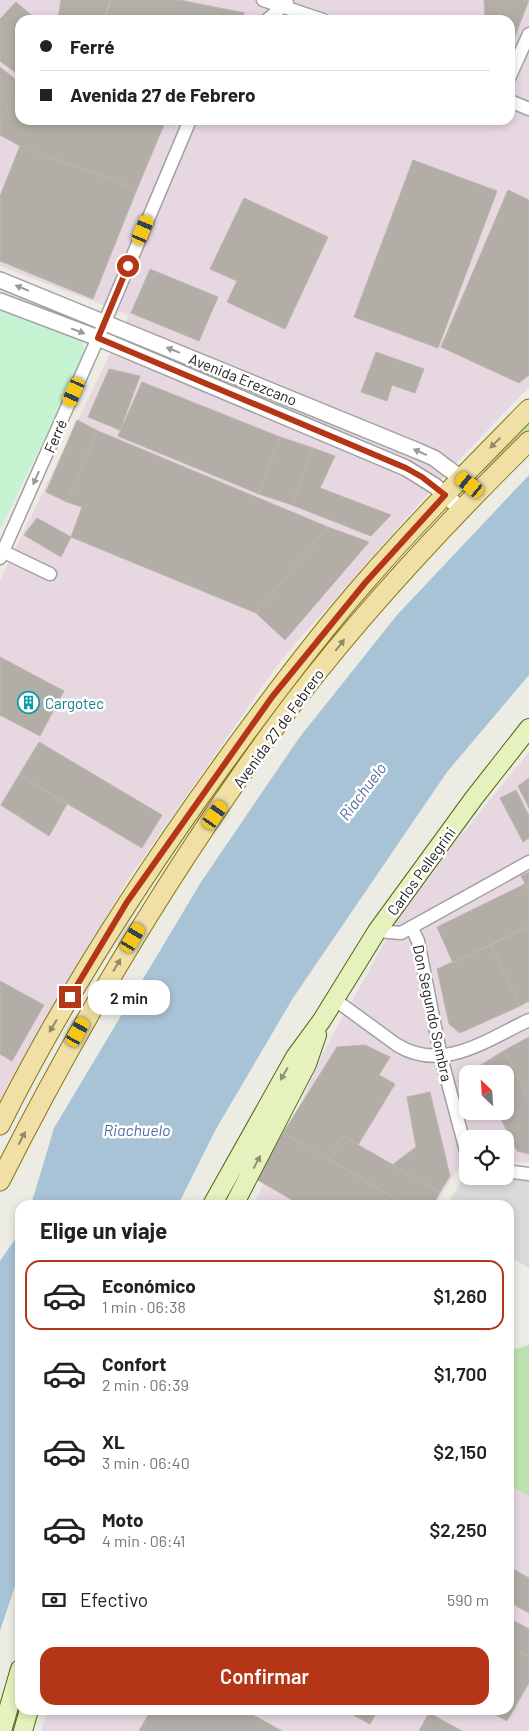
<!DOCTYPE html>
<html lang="es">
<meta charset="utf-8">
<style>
body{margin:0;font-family:Barlow,sans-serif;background:#f2f2f2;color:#222;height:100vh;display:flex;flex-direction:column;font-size:19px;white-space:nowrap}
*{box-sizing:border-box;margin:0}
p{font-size:16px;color:#767676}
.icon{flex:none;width:28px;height:28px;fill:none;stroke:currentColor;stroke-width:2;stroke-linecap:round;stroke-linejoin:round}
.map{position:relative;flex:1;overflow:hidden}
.drawer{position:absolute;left:15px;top:1200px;width:499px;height:515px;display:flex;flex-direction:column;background:#fff;border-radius:15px;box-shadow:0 2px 8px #0003}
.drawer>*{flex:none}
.guide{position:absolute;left:15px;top:15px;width:500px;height:110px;border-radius:15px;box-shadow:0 2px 8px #0003;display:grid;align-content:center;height:110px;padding:0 25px;background:#fff}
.needle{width:32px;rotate:335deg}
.tools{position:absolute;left:459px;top:1065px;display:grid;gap:10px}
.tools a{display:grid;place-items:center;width:55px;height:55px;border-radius:10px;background:#fff;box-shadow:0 2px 8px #0003;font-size:25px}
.end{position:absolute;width:22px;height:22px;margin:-11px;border:6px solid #b43616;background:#fff;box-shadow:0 0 0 2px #fff}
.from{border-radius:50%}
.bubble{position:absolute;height:35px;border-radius:15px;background:#fff;box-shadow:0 2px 8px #0003;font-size:16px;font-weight:600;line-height:35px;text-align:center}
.car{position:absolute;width:15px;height:30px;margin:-15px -8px;border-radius:6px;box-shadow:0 0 4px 1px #0007;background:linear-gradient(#f5c518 24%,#345 0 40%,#f5c518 0 76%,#345 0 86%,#f5c518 0)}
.guide b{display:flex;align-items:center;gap:18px;height:48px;font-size:19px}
.guide b+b{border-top:1px solid #e0e0e0}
.guide i{width:12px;height:12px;background:#222}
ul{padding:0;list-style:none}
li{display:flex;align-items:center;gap:15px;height:70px;margin:0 10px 8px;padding:0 15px;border:2px solid transparent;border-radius:15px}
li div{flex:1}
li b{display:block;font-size:19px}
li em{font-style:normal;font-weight:600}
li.current{border-color:#b43616}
li>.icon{width:45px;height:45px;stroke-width:1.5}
h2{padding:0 25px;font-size:22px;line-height:60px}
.pay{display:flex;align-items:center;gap:12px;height:55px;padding:0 25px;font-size:19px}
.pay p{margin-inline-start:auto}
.button{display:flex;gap:10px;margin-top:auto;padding:10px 25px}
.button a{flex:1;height:58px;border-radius:15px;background:#b43616;color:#fff;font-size:20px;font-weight:600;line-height:58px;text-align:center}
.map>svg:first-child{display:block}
.residential{fill:#dbdada}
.industrial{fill:#e6d7e0;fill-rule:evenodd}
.grass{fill:#bee2af}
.park{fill:#c6f3d2}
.water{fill:#a9c3d6}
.building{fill:#b2aea7;stroke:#bdb6a8}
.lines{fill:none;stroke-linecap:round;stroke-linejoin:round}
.minor-casing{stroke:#a1a1a1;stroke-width:15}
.tertiary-casing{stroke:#a1a1a1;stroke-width:18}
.secondary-casing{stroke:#4d6811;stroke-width:20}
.primary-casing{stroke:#867710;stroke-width:21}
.minor{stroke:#fff;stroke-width:12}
.tertiary{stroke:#fff;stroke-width:15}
.secondary{stroke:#e5f2bd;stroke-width:18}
.primary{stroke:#f1e0a5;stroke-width:19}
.oneway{fill:#999}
.oneway2{fill:#928868}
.oneway3{fill:#8b9275}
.route{stroke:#b43616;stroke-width:6}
.labels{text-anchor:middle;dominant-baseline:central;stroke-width:5;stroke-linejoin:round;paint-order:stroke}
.street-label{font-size:15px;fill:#1d1d1d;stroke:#fff}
.culture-label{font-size:15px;fill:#0d838f;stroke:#fff;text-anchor:start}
.water-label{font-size:16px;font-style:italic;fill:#556ba2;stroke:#fff}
</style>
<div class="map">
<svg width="529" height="1731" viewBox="0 0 529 1731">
<rect width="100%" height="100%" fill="#edece4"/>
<path class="residential" d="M529,1171V1268L509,1256V1205H447L467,1172L468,1176H505Z"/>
<path class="industrial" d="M0,0H529V387L449,470L281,660L127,881L0,1102V580L129,315L0,266ZM20,20H510V120H20Z
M529,752V1163L505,1161V1139H468L466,1156L435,1205H265L256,1200L324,1051L407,902ZM468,1074H505V1111H468Z
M509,1485L529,1496V1731H41L47,1710H509Z"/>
<path class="grass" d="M529,417V432L490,471L484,472L482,469Z
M509,1345L516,1349L529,1345V1496L509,1485Z"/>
<path class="park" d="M0,308L82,341L86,355L0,529Z"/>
<path class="water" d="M529,475V675L447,772L293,998L216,1129L178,1205H31L54,1128L201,882L299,738L397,615Z
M20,1232V1571L0,1631V1261Z"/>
<path class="building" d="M61,0H110L104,20L58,18Z
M111,0H179L245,13L238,20H105Z
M484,0H529L510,49V20H485Z
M16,2L37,20H20L19,75L0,61V19Z
M0,67L20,83V97L0,118Z
M20,97V120H166L137,189L20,146L0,135V118Z
M20,146L137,189L93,299L0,261V196Z
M413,160L497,191L438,348L354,317Z
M508,190L529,200V375L519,383L441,347Z
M244,198L328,237L285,329L227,302L237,281L210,269Z
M150,269L218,297L199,341L131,313Z
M376,352L424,369L415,393L392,385L387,401L361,392Z
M109,369L140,376L120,430L88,417Z
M142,382L280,437L259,494L118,436Z
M77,420L98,431L67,502L46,492Z
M98,431L328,527L256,613L71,537L82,507L67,502Z
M280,437L313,448L292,505L259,494Z
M313,448L335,456L320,488L391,515L371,536L292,505Z
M37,518L71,537L61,557L24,535Z
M328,527L369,542L285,640L256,613Z
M0,657L64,691L40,736L0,715Z
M39,742L162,815L142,848L19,775Z
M19,775L67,804L49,836L1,805Z
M529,778V808L518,786Z
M516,790L529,816V838L523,842L500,798Z
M529,872V892L521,876Z
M525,884L529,892V926L453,963L437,927Z
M529,926V1001L520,1006L491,945Z
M491,945L520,1006L460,1033L449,1024L437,969Z
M0,981L44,1005L12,1061L0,1054Z
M529,1037V1100L505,1050Z
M365,1045L390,1057L379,1075L395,1084L358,1145L343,1136L329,1160L283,1133L337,1047Z
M505,1050L529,1100V1154L517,1151L497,1111H505V1074H479L476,1068Z
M430,1092L450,1176L440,1192L392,1165L416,1147L407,1097Z
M283,1133L406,1204L301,1205L256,1179Z
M343,1136L440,1192L433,1205H407L329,1160Z
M509,1567L529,1578V1613L509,1602Z
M509,1618L529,1629V1657L509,1646Z
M509,1646L529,1657V1683L507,1721L487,1710H509Z
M151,1710H244L282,1731H139Z
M344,1710H378L370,1724Z
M429,1713L462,1731H419Z"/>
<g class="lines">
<defs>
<path id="minor" d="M263,0L323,20
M267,20L287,3
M510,76L529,34
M510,101L529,109
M0,550L50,574
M0,558L98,338L190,120
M412,928L418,941L441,1057L468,1158
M377,931L401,933L529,862
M334,999L397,1045C443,1073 486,1040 529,1020
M505,1171L529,1174"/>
<path id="tertiary" d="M0,280L418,451L434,458L478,491
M0,301L98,338L406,468L435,486L461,509"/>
<path id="secondary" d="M212,1205L295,1057L322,1020L377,931L474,798L529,728
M234,1205L307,1064L317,1035
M2,1731L20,1669
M23,1731L29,1710"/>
<path id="primary" d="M0,1125C63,998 141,878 224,763C269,701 315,639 365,582C417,522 473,466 529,409
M0,1181C80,1022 171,870 276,726C351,624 439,530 529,441"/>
</defs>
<use href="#minor" class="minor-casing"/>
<use href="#tertiary" class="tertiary-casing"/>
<use href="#secondary" class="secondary-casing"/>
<use href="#primary" class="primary-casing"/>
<use href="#minor" class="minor"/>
<use href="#tertiary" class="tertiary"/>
<use href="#secondary" class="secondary"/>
<use href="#primary" class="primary"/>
</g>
<defs><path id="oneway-solid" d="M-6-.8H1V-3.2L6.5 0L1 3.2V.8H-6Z" transform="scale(1.25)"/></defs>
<g class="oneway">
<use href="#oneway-solid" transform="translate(22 288) rotate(-158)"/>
<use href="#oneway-solid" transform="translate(78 331) rotate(21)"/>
<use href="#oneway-solid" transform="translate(173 350) rotate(-158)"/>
<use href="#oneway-solid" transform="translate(420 452) rotate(-156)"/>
<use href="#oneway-solid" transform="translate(36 478) rotate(114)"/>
</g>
<g class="oneway2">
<use href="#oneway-solid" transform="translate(495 443) rotate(135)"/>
<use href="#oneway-solid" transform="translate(340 645) rotate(-52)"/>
<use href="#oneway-solid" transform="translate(117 965) rotate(-59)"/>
<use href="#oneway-solid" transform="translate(53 1026) rotate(121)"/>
<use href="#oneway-solid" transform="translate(22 1138) rotate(-63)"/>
</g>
<g class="oneway3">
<use href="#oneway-solid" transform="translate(284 1074) rotate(120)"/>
<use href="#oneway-solid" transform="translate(257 1162) rotate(-62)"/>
</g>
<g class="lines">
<path class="route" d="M70,997L127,902L272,697L365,583L445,495L422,477L406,468L98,338L128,266"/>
</g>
<defs>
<symbol id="building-ring" viewBox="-11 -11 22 22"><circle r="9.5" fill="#fff" stroke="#0f9aa8" stroke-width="1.5"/><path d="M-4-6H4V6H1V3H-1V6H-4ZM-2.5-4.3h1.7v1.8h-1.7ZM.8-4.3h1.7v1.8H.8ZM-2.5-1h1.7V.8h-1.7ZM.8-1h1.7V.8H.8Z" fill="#0f9aa8"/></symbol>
</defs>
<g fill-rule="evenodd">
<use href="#building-ring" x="16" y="690" width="25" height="25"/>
</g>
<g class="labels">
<g class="street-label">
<text transform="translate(243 379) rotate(22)">Avenida Erezcano</text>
<text transform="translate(55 436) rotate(-66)">Ferré</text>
<text transform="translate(278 728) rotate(-54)">Avenida 27 de Febrero</text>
<text transform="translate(421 871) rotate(-54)">Carlos Pellegrini</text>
<text transform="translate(433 1013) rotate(78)">Don Segundo Sombra</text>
</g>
<g class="culture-label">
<text x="45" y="703">Cargotec</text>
</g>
<g class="water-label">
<text transform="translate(362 791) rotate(-53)">Riachuelo</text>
<text x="137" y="1129">Riachuelo</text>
</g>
</g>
</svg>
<div class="tools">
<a><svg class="needle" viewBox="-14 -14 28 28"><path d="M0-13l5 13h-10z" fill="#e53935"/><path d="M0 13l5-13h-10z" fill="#767676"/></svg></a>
<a><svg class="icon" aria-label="locate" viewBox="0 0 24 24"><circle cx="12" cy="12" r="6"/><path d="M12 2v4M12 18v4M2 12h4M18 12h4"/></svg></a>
</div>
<i class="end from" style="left:128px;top:266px"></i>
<i class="end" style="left:70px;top:997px"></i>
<div class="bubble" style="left:88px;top:980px;width:82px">2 min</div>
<i class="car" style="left:143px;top:230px;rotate:23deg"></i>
<i class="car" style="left:74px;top:392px;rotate:204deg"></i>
<i class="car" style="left:470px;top:485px;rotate:309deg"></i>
<i class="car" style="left:215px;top:815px;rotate:35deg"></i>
<i class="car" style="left:133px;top:938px;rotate:31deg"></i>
<i class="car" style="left:78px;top:1032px;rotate:29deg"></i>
<div class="guide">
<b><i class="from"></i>Ferré</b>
<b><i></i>Avenida 27 de Febrero</b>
</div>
<section class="drawer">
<h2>Elige un viaje</h2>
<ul>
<li class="current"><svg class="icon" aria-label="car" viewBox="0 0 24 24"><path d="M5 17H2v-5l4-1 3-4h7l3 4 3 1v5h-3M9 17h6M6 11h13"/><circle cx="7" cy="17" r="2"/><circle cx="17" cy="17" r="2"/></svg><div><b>Económico</b><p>1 min · 06:38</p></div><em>$1,260</em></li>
<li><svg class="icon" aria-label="car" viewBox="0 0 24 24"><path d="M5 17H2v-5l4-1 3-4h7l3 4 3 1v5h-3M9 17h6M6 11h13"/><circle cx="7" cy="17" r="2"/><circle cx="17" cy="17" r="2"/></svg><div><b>Confort</b><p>2 min · 06:39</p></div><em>$1,700</em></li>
<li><svg class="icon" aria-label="car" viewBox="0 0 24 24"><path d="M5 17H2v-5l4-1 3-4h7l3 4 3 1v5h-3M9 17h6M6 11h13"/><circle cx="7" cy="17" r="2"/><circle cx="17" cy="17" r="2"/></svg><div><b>XL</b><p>3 min · 06:40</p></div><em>$2,150</em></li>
<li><svg class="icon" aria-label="car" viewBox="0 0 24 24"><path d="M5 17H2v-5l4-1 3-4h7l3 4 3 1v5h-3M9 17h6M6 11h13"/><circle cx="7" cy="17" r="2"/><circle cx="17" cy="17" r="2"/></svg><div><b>Moto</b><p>4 min · 06:41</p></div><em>$2,250</em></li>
</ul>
<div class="pay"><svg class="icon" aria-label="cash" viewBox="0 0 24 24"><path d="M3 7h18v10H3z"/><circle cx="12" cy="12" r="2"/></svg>Efectivo<p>590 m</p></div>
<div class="button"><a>Confirmar</a></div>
</section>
</div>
